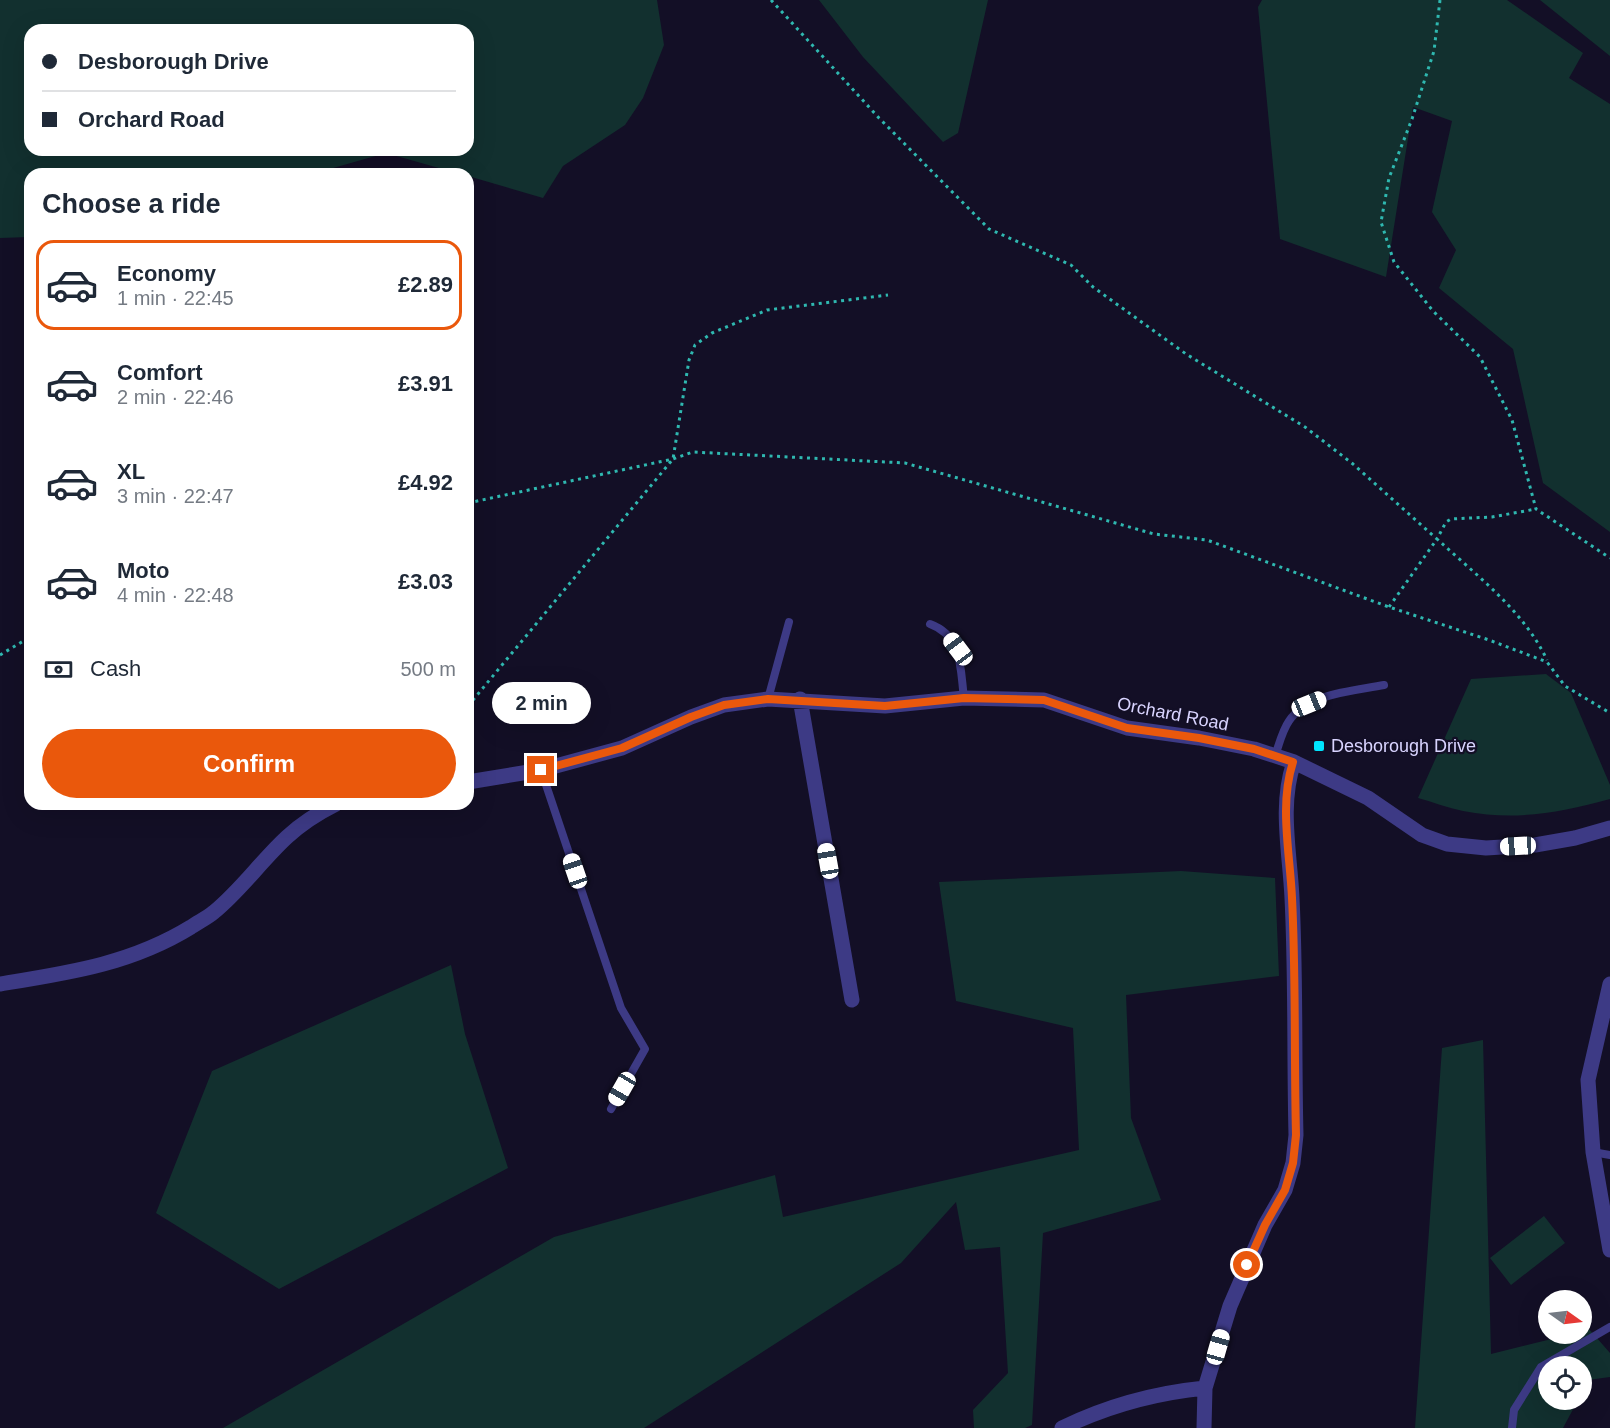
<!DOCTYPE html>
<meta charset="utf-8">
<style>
body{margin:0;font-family:Helvetica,sans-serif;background:#f2f2f3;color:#1f2937;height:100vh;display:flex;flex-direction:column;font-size:22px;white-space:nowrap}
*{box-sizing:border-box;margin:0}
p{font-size:20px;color:#747a83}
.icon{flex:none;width:33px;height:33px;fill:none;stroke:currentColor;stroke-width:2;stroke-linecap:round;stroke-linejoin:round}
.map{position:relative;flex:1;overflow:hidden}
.details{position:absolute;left:24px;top:168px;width:450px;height:642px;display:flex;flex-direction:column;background:#fff;border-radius:18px;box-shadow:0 6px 24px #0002}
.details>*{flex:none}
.hud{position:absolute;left:24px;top:24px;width:450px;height:132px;border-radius:18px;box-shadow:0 6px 24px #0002;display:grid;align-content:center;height:132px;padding:0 18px;background:#fff}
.needle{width:39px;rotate:104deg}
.fabs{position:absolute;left:1538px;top:1290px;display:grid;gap:12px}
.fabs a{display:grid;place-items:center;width:54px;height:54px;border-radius:50%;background:#fff;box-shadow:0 6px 24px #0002;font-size:30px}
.end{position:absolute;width:27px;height:27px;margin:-14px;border:8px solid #ea580c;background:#fff;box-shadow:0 0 0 3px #fff}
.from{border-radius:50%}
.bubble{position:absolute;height:42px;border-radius:21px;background:#fff;box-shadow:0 6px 24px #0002;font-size:20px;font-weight:600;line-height:42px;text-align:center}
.car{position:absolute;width:18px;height:36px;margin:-18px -9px;border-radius:8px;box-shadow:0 0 4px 2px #0007;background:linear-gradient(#fff 24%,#345 0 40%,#fff 0 76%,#345 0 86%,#fff 0)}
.hud b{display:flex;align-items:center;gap:21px;height:57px;font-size:22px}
.hud b+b{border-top:2px solid #e0e1e3}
.hud i{width:15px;height:15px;background:#1f2937}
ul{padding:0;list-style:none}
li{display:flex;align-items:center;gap:18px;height:90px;margin:0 12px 9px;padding:0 6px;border:3px solid transparent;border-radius:18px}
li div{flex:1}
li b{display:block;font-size:22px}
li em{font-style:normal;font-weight:600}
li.current{border-color:#ea580c}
li>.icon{width:54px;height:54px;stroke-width:1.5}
h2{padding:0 18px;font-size:27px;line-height:72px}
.pay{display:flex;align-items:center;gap:15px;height:66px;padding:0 18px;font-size:22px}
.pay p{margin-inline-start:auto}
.action{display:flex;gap:12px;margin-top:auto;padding:12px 18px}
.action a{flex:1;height:69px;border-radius:36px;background:#ea580c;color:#fff;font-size:24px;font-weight:600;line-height:69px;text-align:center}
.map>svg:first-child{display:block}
.green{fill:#12302f;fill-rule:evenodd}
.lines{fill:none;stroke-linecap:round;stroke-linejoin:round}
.path{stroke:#2fb8b0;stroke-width:3;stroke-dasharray:3 4.5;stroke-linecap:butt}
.service{stroke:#3d3a85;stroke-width:8}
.minor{stroke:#3d3a85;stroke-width:15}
.route{stroke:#ea580c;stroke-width:8}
.poi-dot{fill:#00e5ff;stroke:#130f26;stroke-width:2}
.labels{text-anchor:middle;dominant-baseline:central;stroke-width:4.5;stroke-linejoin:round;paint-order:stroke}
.street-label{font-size:18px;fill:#d9d4ff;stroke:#130f26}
.poi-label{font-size:18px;fill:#d9d4ff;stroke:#130f26;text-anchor:start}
</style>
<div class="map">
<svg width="1610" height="1428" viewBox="0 0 1610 1428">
<rect width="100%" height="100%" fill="#130f26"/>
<path class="green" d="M0,0H657L664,45L643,98L625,125L563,166L543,198L468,176V174H460L386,153L312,174H30V237L0,238ZM30,30H468V150H30Z
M819,0H988L958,133L943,142L863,57Z
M1262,0H1507L1583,53L1569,78L1610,104V532L1543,483L1513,349L1439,288L1456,250L1432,212L1452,121L1413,107L1386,277L1280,239L1258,7Z
M1540,0H1610V56Z
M1546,674L1571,693L1610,785V799C1559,813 1516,821 1463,811C1448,808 1433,802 1418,798L1471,679Z
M1181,871L1275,878L1279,976L1126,995L1131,1118L1161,1200L1043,1233L1032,1425L1025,1428H974L973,1410L1008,1373L1000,1247L965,1250L956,1202L901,1263L644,1428H223L554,1237L775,1175L783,1217L1079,1150L1073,1028L956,1001L939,882Z
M451,965L465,1034L508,1168L279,1289L156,1213L212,1071Z
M1483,1040L1491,1354L1572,1334H1581V1331L1589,1329L1610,1353V1377L1588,1380L1581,1393V1366H1548V1400H1578L1563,1428H1415L1442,1048Z
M1544,1216L1565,1243L1511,1285L1490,1258Z"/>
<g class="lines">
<path class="path" d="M771,0L879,118L989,229L1071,265L1093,287L1186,354L1305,427L1353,464L1437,539L1446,522L1451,519L1492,517L1536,509
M1440,0L1434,51L1412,119L1389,178L1381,222L1394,262L1433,311L1480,357L1512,420L1536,509L1610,558
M468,503L673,459L693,452L905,463L1154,534L1207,540L1389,607L1489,640L1547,662L1565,686L1610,713
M1389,607L1437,539C1476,575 1524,611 1547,660
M0,655L30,637
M468,706L673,459L689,360L695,345L712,333L767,310L888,295"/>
<path class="service" d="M930,624C963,636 960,668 964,698
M768,699L789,622
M1275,756C1279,745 1282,731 1289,721C1308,693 1354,691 1384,685
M541,770L621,1008L645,1049L611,1109
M1593,1152L1610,1155
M1512,1428L1514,1410L1541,1367L1610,1327"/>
<path class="minor" d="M800,699L852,1000
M468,782L541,770L622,748L691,717L724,705L768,699L885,706L964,698L1044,700L1127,728L1199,738L1254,749L1294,762L1368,798L1422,835L1447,844L1486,848L1535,845L1575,838L1610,828
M0,984C68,973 131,964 191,927C198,922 207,918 214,912C241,890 261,861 287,837C301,824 318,813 336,804
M1610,984L1588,1080L1593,1152L1610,1250
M1062,1428C1107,1406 1155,1393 1205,1388
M1204,1428L1205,1388L1230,1306L1265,1225L1285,1190L1293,1163L1296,1135C1294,1056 1296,977 1292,898C1290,853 1279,805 1294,762"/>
</g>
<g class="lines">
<path class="route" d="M541,770L622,748L691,717L724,705L768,699L885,706L964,698L1044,700L1127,728L1199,738L1254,749L1293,762C1279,805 1290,853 1292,898C1296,977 1294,1056 1296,1135L1293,1163L1285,1190L1265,1225L1247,1265"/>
</g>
<rect class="poi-dot" x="1313" y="740" width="12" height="12" rx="3"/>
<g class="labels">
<g class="street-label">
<text transform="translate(1173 714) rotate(11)">Orchard Road</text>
</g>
<g class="poi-label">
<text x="1331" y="746">Desborough Drive</text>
</g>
</g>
</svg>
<div class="fabs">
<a><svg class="needle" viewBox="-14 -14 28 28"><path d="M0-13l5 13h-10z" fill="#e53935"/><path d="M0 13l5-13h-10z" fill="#747a83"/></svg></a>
<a><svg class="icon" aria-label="locate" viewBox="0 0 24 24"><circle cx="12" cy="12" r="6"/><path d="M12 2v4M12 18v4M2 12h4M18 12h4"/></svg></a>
</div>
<i class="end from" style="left:1247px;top:1265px"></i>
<i class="end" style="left:541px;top:770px"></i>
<div class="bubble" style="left:492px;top:682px;width:99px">2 min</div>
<i class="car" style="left:958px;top:649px;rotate:323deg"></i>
<i class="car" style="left:1309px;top:704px;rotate:68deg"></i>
<i class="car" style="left:1518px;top:846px;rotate:267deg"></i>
<i class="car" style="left:828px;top:861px;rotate:350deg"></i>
<i class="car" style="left:575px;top:871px;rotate:341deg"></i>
<i class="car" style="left:622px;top:1089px;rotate:210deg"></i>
<i class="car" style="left:1218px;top:1347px;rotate:16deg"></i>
<div class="hud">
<b><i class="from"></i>Desborough Drive</b>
<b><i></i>Orchard Road</b>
</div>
<section class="details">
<h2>Choose a ride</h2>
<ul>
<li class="current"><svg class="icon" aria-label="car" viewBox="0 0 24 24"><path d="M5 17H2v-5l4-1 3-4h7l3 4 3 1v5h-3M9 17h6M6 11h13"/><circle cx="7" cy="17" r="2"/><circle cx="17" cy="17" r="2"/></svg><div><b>Economy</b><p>1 min · 22:45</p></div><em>£2.89</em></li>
<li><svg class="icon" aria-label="car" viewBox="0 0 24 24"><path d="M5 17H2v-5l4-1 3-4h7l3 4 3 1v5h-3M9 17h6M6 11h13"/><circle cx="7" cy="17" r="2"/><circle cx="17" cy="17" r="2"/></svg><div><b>Comfort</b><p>2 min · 22:46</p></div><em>£3.91</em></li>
<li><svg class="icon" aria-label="car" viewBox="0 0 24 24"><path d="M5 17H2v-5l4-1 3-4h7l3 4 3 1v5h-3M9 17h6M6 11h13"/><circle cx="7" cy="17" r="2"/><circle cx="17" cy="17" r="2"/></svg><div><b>XL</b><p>3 min · 22:47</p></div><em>£4.92</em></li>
<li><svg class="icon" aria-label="car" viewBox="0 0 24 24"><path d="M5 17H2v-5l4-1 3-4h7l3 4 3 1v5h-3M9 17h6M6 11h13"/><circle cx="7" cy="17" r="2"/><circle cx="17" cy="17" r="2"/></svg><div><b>Moto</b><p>4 min · 22:48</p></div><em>£3.03</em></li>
</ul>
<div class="pay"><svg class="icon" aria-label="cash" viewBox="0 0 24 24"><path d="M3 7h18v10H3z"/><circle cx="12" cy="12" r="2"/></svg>Cash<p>500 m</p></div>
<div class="action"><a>Confirm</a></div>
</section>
</div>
